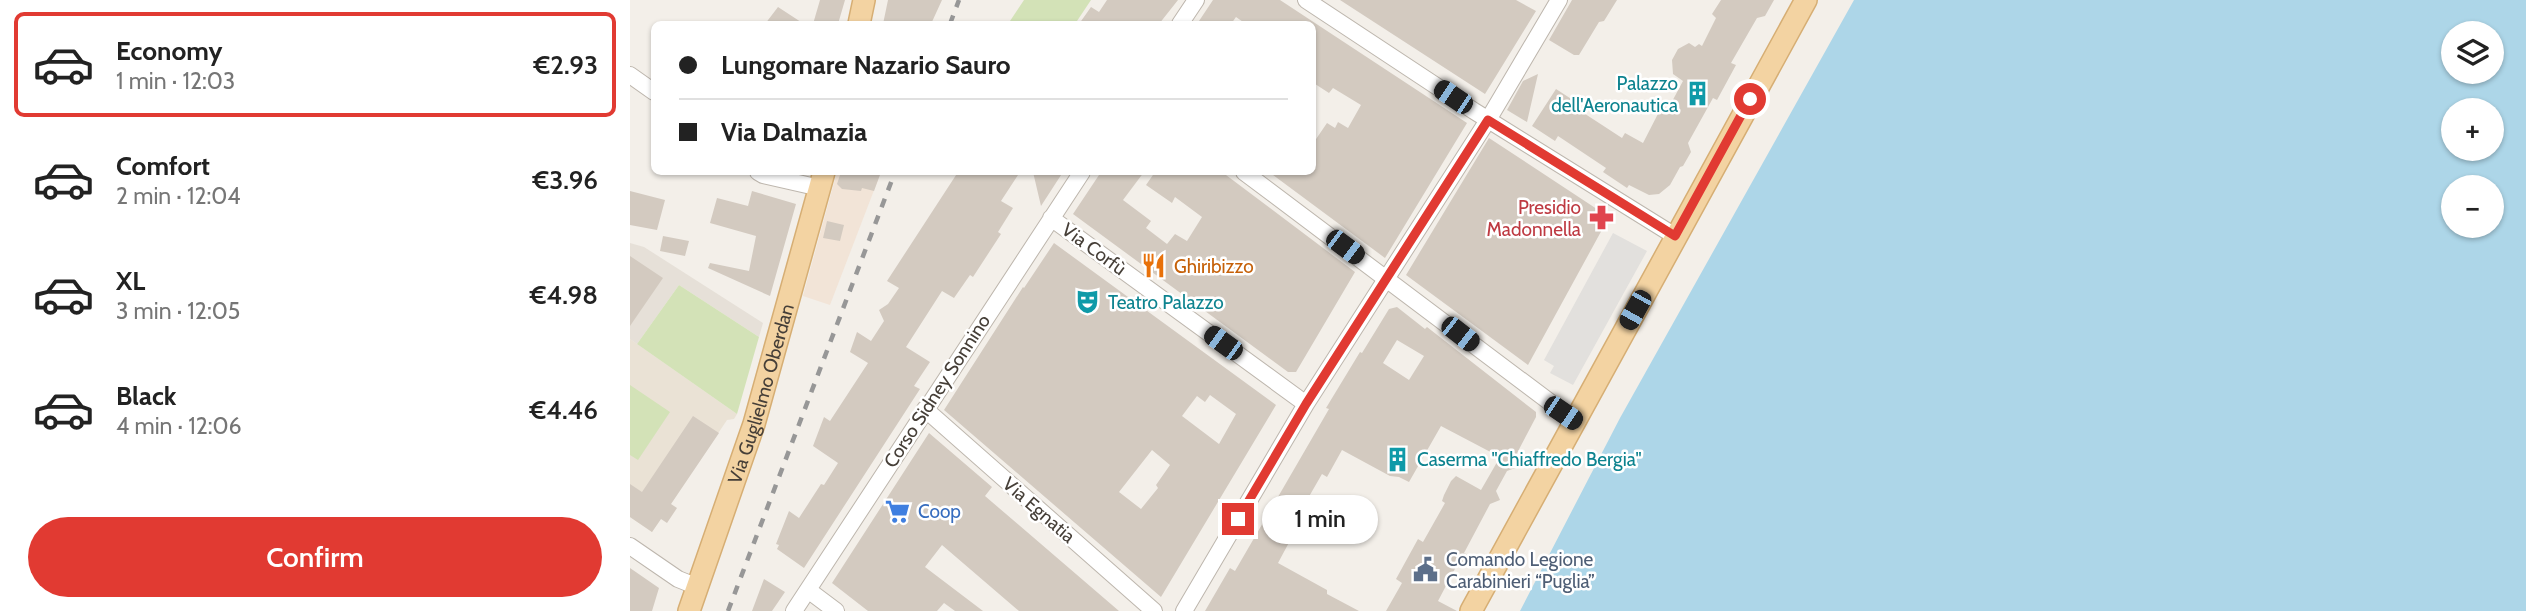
<!DOCTYPE html>
<meta charset="utf-8">
<style>
body{margin:0;font-family:Cabin,sans-serif;background:#f6f6f6;color:#222;height:100vh;display:flex;flex-direction:column;font-size:26px;white-space:nowrap}
*{box-sizing:border-box;margin:0}
p{font-size:23px;color:#767676}
.icon{flex:none;width:38px;height:38px;fill:none;stroke:currentColor;stroke-width:2;stroke-linecap:round;stroke-linejoin:round}
.map{position:relative;flex:1;overflow:hidden}
.drawer{display:flex;flex-direction:column;background:#fff;width:630px}
.drawer>*{flex:none}
.guide{position:absolute;left:21px;top:21px;width:665px;height:154px;border-radius:10px;box-shadow:0 2px 5px #0004;display:grid;align-content:center;height:154px;padding:0 28px;background:#fff}
.buttons{position:absolute;left:1811px;top:21px;display:grid;gap:14px}
.buttons a{display:grid;place-items:center;width:63px;height:63px;border-radius:50%;background:#fff;box-shadow:0 2px 5px #0004;font-size:35px}
.end{position:absolute;width:32px;height:32px;margin:-16px;border:9px solid #e13a32;background:#fff;box-shadow:0 0 0 4px #fff}
.from{border-radius:50%}
.bubble{position:absolute;height:49px;border-radius:24px;background:#fff;box-shadow:0 2px 5px #0004;font-size:23px;font-weight:600;line-height:49px;text-align:center}
.car{position:absolute;width:21px;height:42px;margin:-21px -10px;border-radius:9px;box-shadow:0 0 5px 2px #0007;background:linear-gradient(#222 24%,#8ab4d8 0 40%,#222 0 76%,#8ab4d8 0 86%,#222 0)}
.guide b{display:flex;align-items:center;gap:24px;height:66px;font-size:26px}
.guide b+b{border-top:2px solid #e0e0e0}
.guide i{width:18px;height:18px;background:#222}
ul{padding:12px 0 0;list-style:none}
li{display:flex;align-items:center;gap:21px;height:105px;margin:0 14px 10px;padding:0 14px;border:4px solid transparent;border-radius:10px}
li div{flex:1}
li b{display:block;font-size:26px}
li em{font-style:normal;font-weight:600}
li.current{border-color:#e13a32}
li>.icon{width:63px;height:63px;stroke-width:1.5}
.cta{display:flex;gap:14px;margin-top:auto;padding:14px 28px}
.cta a{flex:1;height:80px;border-radius:42px;background:#e13a32;color:#fff;font-size:28px;font-weight:600;line-height:80px;text-align:center}
main{display:flex;flex:1;min-height:0}
.map>svg:first-child{display:block}
.residential{fill:#e6e0d8}
.commercial{fill:#f2e4d7}
.education{fill:#eae2d5}
.green{fill:#d3e2b7}
.parking{fill:#e2e0dd}
.water{fill:#add6e8;fill-rule:evenodd}
.building{fill:#d3cac0;fill-rule:evenodd}
.lines{fill:none;stroke-linecap:round;stroke-linejoin:round}
.minor-casing{stroke:#bdb6ad;stroke-width:18}
.major-casing{stroke:#d6ae74;stroke-width:24}
.minor{stroke:#fff;stroke-width:16}
.major{stroke:#f3d3a2;stroke-width:21}
.rail{stroke:#979797;stroke-width:4.5;stroke-dasharray:9 9;stroke-linecap:butt}
.route{stroke:#e13a32;stroke-width:9}
.labels{text-anchor:middle;dominant-baseline:central;stroke-width:5;stroke-linejoin:round;paint-order:stroke}
.culture-label{font-size:19px;fill:#0d838f;stroke:#fff;text-anchor:start}
.health-label{font-size:19px;fill:#be3a42;stroke:#fff;text-anchor:end}
.street-label{font-size:19px;fill:#463f38;stroke:#fff}
.food-label{font-size:19px;fill:#c56008;stroke:#fff;text-anchor:start}
.shop-label{font-size:19px;fill:#366cbe;stroke:#fff;text-anchor:start}
.service-label{font-size:19px;fill:#4e5e75;stroke:#fff;text-anchor:start}
</style>
<main>
<section class="drawer">
<ul>
<li class="current"><svg class="icon" aria-label="car" viewBox="0 0 24 24"><path d="M5 17H2v-5l4-1 3-4h7l3 4 3 1v5h-3M9 17h6M6 11h13"/><circle cx="7" cy="17" r="2"/><circle cx="17" cy="17" r="2"/></svg><div><b>Economy</b><p>1 min · 12:03</p></div><em>€2.93</em></li>
<li><svg class="icon" aria-label="car" viewBox="0 0 24 24"><path d="M5 17H2v-5l4-1 3-4h7l3 4 3 1v5h-3M9 17h6M6 11h13"/><circle cx="7" cy="17" r="2"/><circle cx="17" cy="17" r="2"/></svg><div><b>Comfort</b><p>2 min · 12:04</p></div><em>€3.96</em></li>
<li><svg class="icon" aria-label="car" viewBox="0 0 24 24"><path d="M5 17H2v-5l4-1 3-4h7l3 4 3 1v5h-3M9 17h6M6 11h13"/><circle cx="7" cy="17" r="2"/><circle cx="17" cy="17" r="2"/></svg><div><b>XL</b><p>3 min · 12:05</p></div><em>€4.98</em></li>
<li><svg class="icon" aria-label="car" viewBox="0 0 24 24"><path d="M5 17H2v-5l4-1 3-4h7l3 4 3 1v5h-3M9 17h6M6 11h13"/><circle cx="7" cy="17" r="2"/><circle cx="17" cy="17" r="2"/></svg><div><b>Black</b><p>4 min · 12:06</p></div><em>€4.46</em></li>
</ul>
<div class="cta"><a>Confirm</a></div>
</section>
<div class="map">
<svg width="1896" height="611" viewBox="0 0 1896 611">
<rect width="100%" height="100%" fill="#f3efe9"/>
<path class="residential" d="M0,243L14,247L133,323L129,337L49,285L7,344L0,339Z"/>
<path class="commercial" d="M207,172H251L200,305L173,296Z"/>
<path class="education" d="M0,339L107,414L104,419L97,420L22,532L0,517Z"/>
<path class="green" d="M394,0H461L445,24H378Z
M49,285L129,337L107,414L7,344Z
M0,385L40,412L8,460L0,455Z"/>
<path class="parking" d="M983,233L1017,251L943,385L920,373L924,366L914,360Z"/>
<path class="water" d="M1224,0H1896V611H890L990,418ZM1824,33H1862V72H1824ZM1824,110H1862V149H1824ZM1824,187H1862V226H1824Z"/>
<path class="building" d="M190,0H215L208,24H183Z
M258,0H312L301,24H253Z
M477,0H548L529,24H449L461,7L469,12Z
M583,0H650L837,123L755,258L639,172H682V145L697,123L705,128L708,122L718,128L731,105L703,88L699,93L682,82V24H616L606,17L601,24H567Z
M710,0H886L906,11L855,94Z
M942,0H987L974,21L969,22L949,55H944L919,40Z
M1091,0H1144L1135,16L1127,18L1101,63L1106,65L1087,100L1083,98L1058,143L1061,152L1053,166L1050,167L1040,185L1029,194L1019,195L999,185L997,188L973,172L976,168L928,136L925,141L902,126L926,89L949,104L946,108L992,138L995,133L1013,143L1032,106L1038,109L1053,81L1043,74L1042,60L1048,49L1059,43L1065,47L1069,44L1072,46L1086,18L1082,14Z
M148,7L174,24H135Z
M908,74L897,122L877,110L893,81Z
M859,138L979,217L898,365L776,275Z
M211,172H251L244,191L232,188L231,191L212,189L207,184Z
M328,172H390L371,201L383,208L368,232L371,234L343,277L340,275L324,298L312,291L276,347L300,362L284,386L290,389L174,568L147,549L149,545L146,544L159,511L169,518L191,484L194,485L208,463L183,446L194,417L200,421L238,363L220,352L227,332L241,341L254,321L249,310L258,304L269,288L257,281Z
M403,172H433L411,206Z
M471,172H514L493,200L521,221L516,228L537,244L545,234L557,241L572,217L545,197L542,203L516,185L525,172H592L725,272L666,372H658L443,214Z
M0,191L35,200L27,230L0,225Z
M122,191L166,204L140,296L78,268L80,263L119,271L126,236L80,223L87,198L118,206Z
M197,221L214,225L210,241L193,238Z
M33,236L59,241L55,256L30,251Z
M424,243L646,405L531,597L314,410L393,287L394,288ZM580,395L606,414L589,444L552,416L567,396L575,402ZM522,450L540,465L526,485L528,488L511,509L489,492Z
M0,256L33,278L0,326Z
M767,307L795,329L797,327L906,412V417L885,457V468L877,471L866,491L870,500L860,504L834,553L838,555L833,566L828,563L808,601L827,611H756L772,583L766,579L788,539L793,542L815,503L812,501L814,495L821,481L826,476L851,490L870,457L811,426L779,482L769,477L760,476L712,450L697,477L692,474L658,533L663,535L648,563L697,590V594L729,611H575L600,568L605,571L699,409L696,408L730,352L732,353L759,309ZM767,340L794,356L779,380L753,363Z
M63,416L89,433L41,504L47,508L37,523L31,519L22,532L0,517V484L12,492Z
M299,433L362,487L355,496L489,611H389L312,545L295,567L353,611H325L314,603L307,611H238L202,583Z
M0,568L29,588L22,611H0Z
M134,579L155,592L142,611H122Z"/>
<g class="lines">
<defs>
<path id="minor" d="M676,0L844,111L1045,236
M550,24L566,0
M0,75L24,92
M128,172L133,175L190,188
M614,172L945,421
M421,218L676,404
M295,409L524,611
M0,546L48,579L68,587
M178,590L206,611
M164,611L452,172
M554,611L676,404L858,120L929,0"/>
<g id="major">
<path d="M229,24L234,0"/>
<path id="s1" d="M59,611L124,424L194,172"/>
<path d="M841,611L1176,0"/>
</g>
</defs>
<use href="#minor" class="minor-casing"/>
<use href="#major" class="major-casing"/>
<use href="#minor" class="minor"/>
<use href="#major" class="major"/>
<path class="rail" d="M320,24L329,0
M98,611L265,172"/>
</g>
<g class="lines">
<path class="route" d="M608,519L676,404L858,120L1045,236L1120,99"/>
</g>
<defs>
<symbol id="building-bare" viewBox="-9 -9 18 18"><path d="M-4-6H4V6H1V3H-1V6H-4ZM-2.5-4.3h1.7v1.8h-1.7ZM.8-4.3h1.7v1.8H.8ZM-2.5-1h1.7V.8h-1.7ZM.8-1h1.7V.8H.8Z" fill="#0f9aa8" stroke="#fff" stroke-width="2.5" paint-order="stroke"/></symbol>
<symbol id="pharmacy-bare" viewBox="-9 -9 18 18"><path d="M-2-6h4v4h4v4h-4v4h-4v-4h-4v-4h4Z" fill="#e0444e" stroke="#fff" stroke-width="2.5" paint-order="stroke"/></symbol>
<symbol id="restaurant-bare" viewBox="-9 -9 18 18"><path d="M-5-6h1v4h1v-4h1v4h1v-4h1v5L-1.5 .5V6h-2V.5L-5-1ZM5-6V6H3V1.5H1.5Q1.5-4 5-6Z" fill="#e8710a" stroke="#fff" stroke-width="2.5" paint-order="stroke"/></symbol>
<symbol id="theatre-bare" viewBox="-9 -9 18 18"><path d="M-5-5.5Q0-4 5-5.5V0Q5 5 0 6Q-5 5-5 0ZM-3.3-2.5H-1v1.5H-3.3ZM1-2.5H3.3v1.5H1ZM-2.8 1Q0 5.5 2.8 1Z" fill="#0f9aa8" stroke="#fff" stroke-width="2.5" paint-order="stroke"/></symbol>
<symbol id="supermarket-bare" viewBox="-9 -9 18 18"><path d="M-6-5.5h2.5l.6 2H6L4.5 2H-2.5L-4.4-4H-6ZM-1.5 3.2a1.3 1.3 0 1 0 .1 0ZM3 3.2a1.3 1.3 0 1 0 .1 0Z" fill="#3f7fe0" stroke="#fff" stroke-width="2.5" paint-order="stroke"/></symbol>
<symbol id="civic-bare" viewBox="-9 -9 18 18"><path d="M-.6-6.5H3V-4.5H.6V-3L4-1V1h2V6H-6V1h2V-1L-.6-3ZM-1.2 2.5V6h2.4V2.5Z" fill="#5c6f8a" stroke="#fff" stroke-width="2.5" paint-order="stroke"/></symbol>
</defs>
<g fill-rule="evenodd">
<use href="#building-bare" x="1050" y="76" width="35" height="35"/>
<use href="#pharmacy-bare" x="954" y="200" width="35" height="35"/>
<use href="#restaurant-bare" x="506" y="248" width="35" height="35"/>
<use href="#theatre-bare" x="440" y="284" width="35" height="35"/>
<use href="#building-bare" x="750" y="442" width="35" height="35"/>
<use href="#supermarket-bare" x="250" y="494" width="35" height="35"/>
<use href="#civic-bare" x="778" y="552" width="35" height="35"/>
</g>
<g class="labels">
<g class="culture-label">
<text x="1048" y="83" text-anchor="end">Palazzo<tspan x="1048" dy="22">dell'Aeronautica</tspan></text>
<text x="478" y="302">Teatro Palazzo</text>
<text x="787" y="459">Caserma "Chiaffredo Bergia"</text>
</g>
<g class="health-label">
<text x="951" y="207">Presidio<tspan x="951" dy="22">Madonnella</tspan></text>
</g>
<g class="street-label">
<text transform="translate(464 249) rotate(36)">Via Corfù</text>
<text transform="translate(307 391) rotate(-57)">Corso Sidney Sonnino</text>
<text stroke="none"><textPath href="#s1" startOffset="229">Via Guglielmo Oberdan</textPath></text>
<text transform="translate(409 510) rotate(41)">Via Egnatia</text>
</g>
<g class="food-label">
<text x="544" y="266">Ghiribizzo</text>
</g>
<g class="shop-label">
<text x="288" y="511">Coop</text>
</g>
<g class="service-label">
<text x="816" y="559">Comando Legione<tspan x="816" dy="22">Carabinieri “Puglia”</tspan></text>
</g>
</g>
</svg>
<div class="buttons">
<a><svg class="icon" aria-label="layers" viewBox="0 0 24 24"><path d="M12 4l9 5-9 5-9-5zM3 14l9 5 9-5"/></svg></a>
<a>+</a>
<a>−</a>
</div>
<i class="end from" style="left:1120px;top:99px"></i>
<i class="end" style="left:608px;top:519px"></i>
<div class="bubble" style="left:632px;top:495px;width:116px">1 min</div>
<i class="car" style="left:823px;top:97px;rotate:304deg"></i>
<i class="car" style="left:715px;top:247px;rotate:127deg"></i>
<i class="car" style="left:1005px;top:310px;rotate:209deg"></i>
<i class="car" style="left:830px;top:334px;rotate:128deg"></i>
<i class="car" style="left:593px;top:343px;rotate:306deg"></i>
<i class="car" style="left:933px;top:413px;rotate:124deg"></i>
<div class="guide">
<b><i class="from"></i>Lungomare Nazario Sauro</b>
<b><i></i>Via Dalmazia</b>
</div>
</div>
</main>
